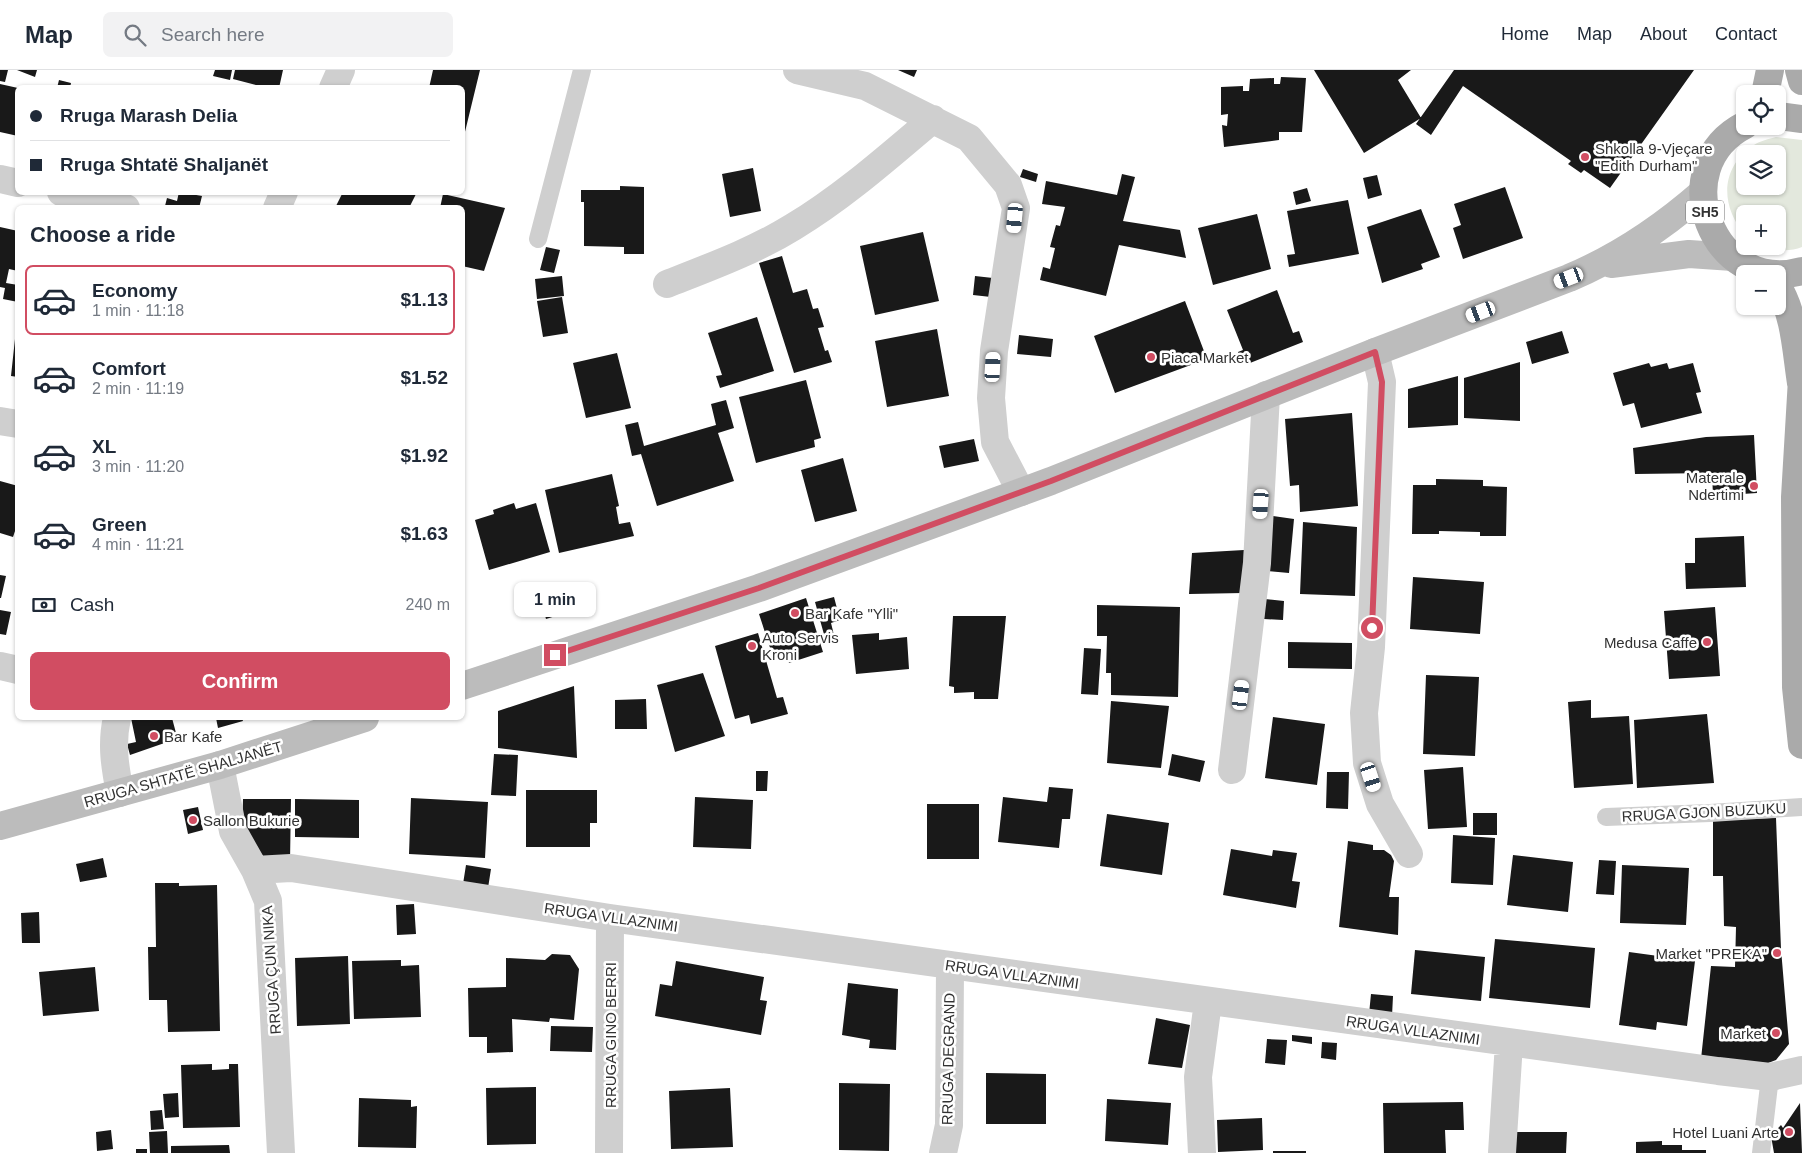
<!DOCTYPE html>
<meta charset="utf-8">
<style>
body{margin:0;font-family:Helvetica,sans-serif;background:#f2f2f3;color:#1f2937;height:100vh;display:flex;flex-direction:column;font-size:19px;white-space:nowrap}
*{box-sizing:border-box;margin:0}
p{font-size:16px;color:#747a83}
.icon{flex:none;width:28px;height:28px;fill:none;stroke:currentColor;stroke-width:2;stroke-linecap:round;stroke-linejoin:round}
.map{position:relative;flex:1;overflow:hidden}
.side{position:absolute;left:15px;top:135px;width:450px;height:515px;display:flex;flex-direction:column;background:#fff;border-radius:8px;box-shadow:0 1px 4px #0004}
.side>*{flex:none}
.guide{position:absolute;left:15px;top:15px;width:450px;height:110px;border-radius:8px;box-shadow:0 1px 4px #0004;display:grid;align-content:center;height:110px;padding:0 15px;background:#fff}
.fabs{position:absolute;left:1736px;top:15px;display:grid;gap:10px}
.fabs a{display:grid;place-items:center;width:50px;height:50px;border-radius:8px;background:#fff;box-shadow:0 1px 4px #0004;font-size:25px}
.end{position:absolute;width:22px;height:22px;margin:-11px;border:6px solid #d14d62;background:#fff;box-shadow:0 0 0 2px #fff}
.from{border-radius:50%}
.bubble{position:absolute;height:35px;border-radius:8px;background:#fff;box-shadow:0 1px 4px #0004;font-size:16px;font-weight:600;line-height:35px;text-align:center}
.car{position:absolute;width:15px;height:30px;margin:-15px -8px;border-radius:6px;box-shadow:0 0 4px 1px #0007;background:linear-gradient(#fff 24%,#345 0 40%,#fff 0 76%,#345 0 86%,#fff 0)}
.guide b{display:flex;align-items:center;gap:18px;height:48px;font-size:19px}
.guide b+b{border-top:1px solid #e0e1e3}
.guide i{width:12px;height:12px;background:#1f2937}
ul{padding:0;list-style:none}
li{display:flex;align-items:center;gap:15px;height:70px;margin:0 10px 8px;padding:0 5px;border:2px solid transparent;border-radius:8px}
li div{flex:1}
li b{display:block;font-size:19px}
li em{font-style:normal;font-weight:600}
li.selected{border-color:#d14d62}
li>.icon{width:45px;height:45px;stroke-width:1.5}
h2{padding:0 15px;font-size:22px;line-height:60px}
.pay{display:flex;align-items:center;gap:12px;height:55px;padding:0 15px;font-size:19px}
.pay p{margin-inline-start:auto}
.primary-button{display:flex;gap:10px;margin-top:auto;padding:10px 15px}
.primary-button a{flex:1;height:58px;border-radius:8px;background:#d14d62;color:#fff;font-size:20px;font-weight:600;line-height:58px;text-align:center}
header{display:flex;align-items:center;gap:30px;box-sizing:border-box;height:70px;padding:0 25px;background:#fff;border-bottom:1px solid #e0e1e3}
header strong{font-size:24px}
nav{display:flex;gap:28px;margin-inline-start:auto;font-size:18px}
.search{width:350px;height:45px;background:#f2f2f3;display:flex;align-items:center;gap:12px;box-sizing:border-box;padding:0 18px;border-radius:8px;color:#747a83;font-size:19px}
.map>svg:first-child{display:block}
.green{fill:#e3e8dd;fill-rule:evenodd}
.building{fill:#191919}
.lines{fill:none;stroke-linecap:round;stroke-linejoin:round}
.lane{stroke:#cfcfcf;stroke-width:18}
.street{stroke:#cfcfcf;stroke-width:28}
.secondary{stroke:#bcbcbc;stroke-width:28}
.primary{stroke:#aaa;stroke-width:28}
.route{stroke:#d14d62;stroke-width:6}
.poi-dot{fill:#d14d62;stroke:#fff;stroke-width:2}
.labels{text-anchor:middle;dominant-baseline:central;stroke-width:5;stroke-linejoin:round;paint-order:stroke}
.shield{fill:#fff;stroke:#707070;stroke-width:1}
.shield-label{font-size:14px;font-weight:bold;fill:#323232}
.poi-label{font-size:15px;fill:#323232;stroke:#fff;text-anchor:start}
.street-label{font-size:15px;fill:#323232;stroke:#fff}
</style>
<header>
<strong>Map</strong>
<div class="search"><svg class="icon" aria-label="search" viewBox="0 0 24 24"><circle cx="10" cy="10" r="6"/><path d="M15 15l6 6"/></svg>Search here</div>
<nav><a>Home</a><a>Map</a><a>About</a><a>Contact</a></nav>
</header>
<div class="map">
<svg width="1802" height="1083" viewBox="0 0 1802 1083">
<rect width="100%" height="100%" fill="#fff"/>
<path class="green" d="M1776,67L1802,70V177C1790,182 1775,181 1763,176H1778V144H1745V165C1720,136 1720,97 1754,75C1760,71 1769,69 1776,67ZM1745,84H1778V116H1745Z"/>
<path class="building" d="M0,0H8L5,12L0,11Z
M17,0H37L35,7Z
M215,0H232L230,10L213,6Z
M235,0H283L279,18H268L233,9Z
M433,0H480L463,70L462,18H429Z
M898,0H917L914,7Z
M1314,0H1411L1398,10L1421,48L1364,83Z
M1454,0H1694L1610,118L1584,100L1581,103L1568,94L1571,91L1463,16L1431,65L1416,54Z
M1281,7L1306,8L1302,62H1279V70L1224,77L1222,55L1227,56L1228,44L1221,45V17L1243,16V21H1249L1250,9L1274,8V14H1280Z
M59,10L71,13L70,18H57Z
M0,14L18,18V66L0,62Z
M753,98L761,141L730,147L722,104Z
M1023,99L1038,104L1036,112L1020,107Z
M1122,104L1135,107L1123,151L1180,160L1186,188L1119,175L1106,226L1040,210L1043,197L1050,199L1055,178L1050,177L1056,155L1060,156L1065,137L1042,134L1046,111L1117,125Z
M1377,105L1382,125L1368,129L1363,108Z
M620,116L644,117V184H624V177L584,176V132H581V120H620Z
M1505,117L1523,168L1463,189L1453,158L1461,155L1454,134Z
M1307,118L1311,131L1296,135L1293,122Z
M179,122L202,126L199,138L165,136L167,128L177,131Z
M343,122H417L409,138H335Z
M443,124L505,138L484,201L462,196V138H440Z
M1348,130L1359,184L1289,197L1287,185L1295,184L1287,141Z
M1421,139L1440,187L1421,194L1423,199L1382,213L1367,157Z
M1257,144L1271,199L1213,215L1198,158Z
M0,157L18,161V201L9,199L6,213L18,215V232L3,229L5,218L0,217Z
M923,162L939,231L875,245L860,176Z
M546,177L560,180L554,203L540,200Z
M782,186L793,223L807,219L813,239L818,238L824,257L818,258L825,281L828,280L832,292L794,303L759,193Z
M562,206L564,226L537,229L535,209Z
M975,206L993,208L991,227L973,225Z
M1277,220L1293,263L1299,261L1303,272L1250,293L1246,286L1240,289L1238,282L1243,280L1227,240Z
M562,227L568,263L543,267L537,231Z
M1185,231L1207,289L1115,323L1094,266Z
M757,247L774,301L720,318L716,306L722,305L708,263Z
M937,259L949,326L887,337L875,271Z
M1562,261L1569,283L1532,294L1526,272Z
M1019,265L1053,269L1051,287L1017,284Z
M15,269H18V307L11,306Z
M617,283L631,338L586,348L573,293Z
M1520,292V351L1464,348V308Z
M1649,293L1651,297L1667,293L1669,299L1693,293L1701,322L1696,323L1702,343L1641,358L1634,333L1623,336L1613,303Z
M1458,306V355L1408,358V319Z
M806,310L821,368L814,370L815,377L756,393L739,327Z
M726,330L734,358L718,363L734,411L657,436L641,384L632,386L625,355L638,352L644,376L716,355L711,334Z
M1352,343L1358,436L1300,442L1299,415L1290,416L1285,349Z
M1754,365L1757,423L1713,426L1712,403L1635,404L1633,378L1706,367Z
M974,369L979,391L944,398L939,376Z
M843,388L857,441L815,452L801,400Z
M612,404L619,436L616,437L619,454L630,452L634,466L559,483L545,420Z
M1436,409L1483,410V416L1507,417L1506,466H1480V462L1439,461V464H1412L1413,415H1436Z
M0,411L18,416V452L13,467L0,463Z
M514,433L516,439L536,433L550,482L489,500L475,450L494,444L493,440Z
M1273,446L1294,449L1289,503L1268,501Z
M1303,452L1357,457L1355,526L1300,524Z
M1744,466L1746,517L1686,519L1685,493H1695V468Z
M1244,480L1243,523L1189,524L1192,483Z
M0,505L6,506L1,528H0Z
M1413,507L1484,512L1480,564L1410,559Z
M555,520L562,544L546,549L539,524Z
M834,527L840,550L831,553L834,565L825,568L815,532Z
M806,528L823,582L789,593L787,586L774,590L759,544Z
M1265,529L1284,531L1283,550L1264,549Z
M1097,535L1180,537L1178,627L1111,625V603H1106L1107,566H1097Z
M1715,537L1720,606L1669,609L1664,541Z
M0,540L11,542L6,565L0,564Z
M953,546H1006L998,629H974V622L954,623V617L949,616Z
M758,563L777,628L783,627L788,644L751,654L749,645L735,649L715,576Z
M879,563V570L907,567L909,599L856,604L852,565Z
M1288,572L1352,573V599L1288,598Z
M1084,578L1101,579L1098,625L1081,624Z
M703,603L725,666L675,682L657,615Z
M1426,605L1479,607L1475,686L1423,684Z
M574,616L577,688L498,678V641Z
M646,629L647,659H615V630Z
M1591,630V648L1629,646L1633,714L1574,718L1568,632Z
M1111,631L1169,636L1161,698L1107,693Z
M1707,644L1714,713L1637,718L1634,650Z
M1273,647L1325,654L1317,715L1265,708Z
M131,648H172L176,663H172L176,669L130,685L127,674L136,672Z
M216,648H242L243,651L218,658Z
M494,684L518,685L516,726L491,725Z
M1172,684L1205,691L1200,712L1168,705Z
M1463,697L1467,757L1428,759L1424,700Z
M756,701H768L767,721H756Z
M1327,702H1349L1348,739L1326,738Z
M1049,717L1073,719L1070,749H1062L1059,778L998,772L1003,727L1047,732Z
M526,720H597V753H590V777H526Z
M695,727L753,730L751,779L693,777Z
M411,728L488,732L485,788L409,784Z
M243,729H291L290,792H268L242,762Z
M295,729L359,730V768L295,767Z
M927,734H979V789H927Z
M198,737L203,760L188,764L183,740Z
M1473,743H1497V765H1473Z
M1107,744L1169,753L1162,805L1100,796Z
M1776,748L1781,879L1789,974L1776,990L1755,998L1701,989L1711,896L1735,897L1736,857L1724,856L1723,806H1713V750Z
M1453,765L1495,768L1493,815L1451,813Z
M1348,771L1373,775V780H1384L1391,785L1394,791L1389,827H1399L1398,865L1339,857Z
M1231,779L1272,786L1273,780L1297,783L1292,811L1300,812L1296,838L1223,825Z
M1513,785L1573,792L1568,842L1507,835Z
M103,788L107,807L80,812L76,794Z
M1599,790L1616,791L1614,825L1596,824Z
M466,795L491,799L488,818L463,814Z
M1622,795L1689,798L1686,855L1620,853Z
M155,813H179V816L217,815L220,961L168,962L167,930H149L148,877H156Z
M414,834L416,864L397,865L396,835Z
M39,842L40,873H22L21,843Z
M1495,869L1595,878L1590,938L1489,928Z
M1415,880L1485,887L1481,931L1411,924Z
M1629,882L1695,891L1687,956L1657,952L1656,960L1619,955Z
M552,884L570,885L579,899L574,950L550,948L549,952L512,949L513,982L487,983V967H469L468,918L506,917V888L545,890Z
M348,886L350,954L297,956L295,888Z
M401,890V896L419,895L421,947L354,949L352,891Z
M676,891L764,907L760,930L767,931L761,965L655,946L660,914L672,916Z
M95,897L99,941L43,946L39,902Z
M848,913L898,919L896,980L869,978L870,970L842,965Z
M1371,924L1393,926L1392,946L1369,944Z
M1156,948L1190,955L1182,998L1148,994Z
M551,956L593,957L592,982L550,981Z
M1292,965L1312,967V974L1292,971Z
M1267,969L1287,970L1285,995L1265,993Z
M1322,972L1337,973L1336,990L1321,988Z
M212,994V1000L229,999V994H238L240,1057L183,1058L181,995Z
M986,1003L1046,1004V1054H986Z
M839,1013L890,1014L889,1081L839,1080Z
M536,1017V1074L487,1075L486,1018Z
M730,1018L733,1077L671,1079L669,1021Z
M178,1023L179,1047L165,1048L163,1024Z
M359,1028L411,1030V1037L417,1036L416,1078L358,1077Z
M1107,1029L1171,1033L1168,1075L1105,1071Z
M1463,1032L1464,1060H1445L1446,1083H1384L1383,1033Z
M1800,1033L1802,1083H1774L1771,1066L1781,1055L1783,1058Z
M162,1040L164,1059L151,1060L150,1041Z
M1262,1048L1263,1080L1218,1082L1217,1050Z
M111,1060L113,1079L97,1081L96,1062Z
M167,1061L168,1083H150L149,1062Z
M1510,1062H1567L1566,1083H1510Z
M1662,1071V1075H1682V1080H1706V1083H1636V1072Z
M229,1075L230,1083H171V1076Z
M136,1079H147V1083H136Z
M1273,1081H1306V1083H1273Z"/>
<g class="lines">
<path class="lane" d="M538,169L582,0
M1606,747L1710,743L1802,737
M1761,1083L1770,1007"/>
<path class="street" d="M797,0L865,16L969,68L1008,115L1016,138L994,281L991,328L995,372L1021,422
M333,18L341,0
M0,109L18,113
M61,122L126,138
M277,138L284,122
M667,214C710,197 754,181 793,157C843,127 888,87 933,49
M1375,282L1382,312L1371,577L1364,643L1367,693L1380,734L1409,784
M0,351L18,354
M0,596L18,600
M117,648C111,674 115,697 120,723
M220,695L233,761L255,800L268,831L281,1083
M1232,700L1257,493L1266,325
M255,800L291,798L610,848L1718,1001L1770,1007L1802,1000
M609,1083L610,848
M943,1083L949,1055L950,895
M1202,1083L1198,1007L1208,932
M1502,1083L1509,973"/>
<path class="secondary" d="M1611,194L1689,184L1733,187
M462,616L759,518L1051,411L1375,282L1569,208C1619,187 1663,157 1703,122
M0,756L220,695L365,648"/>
<path class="primary" d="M1799,0L1802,11
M1765,24L1770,0
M1778,46L1802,49
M1745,55C1663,97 1713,226 1802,201
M1778,217C1795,245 1796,281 1801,313
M1802,309L1795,427L1796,617L1802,675"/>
</g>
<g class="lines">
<path class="route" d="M555,585L759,518L1051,411L1375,282L1382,312L1372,558"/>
</g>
<g class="poi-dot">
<circle cx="1585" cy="87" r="5"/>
<circle cx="1151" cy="287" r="5"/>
<circle cx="1754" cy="416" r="5"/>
<circle cx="795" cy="543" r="5"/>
<circle cx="1707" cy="572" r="5"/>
<circle cx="752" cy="576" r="5"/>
<circle cx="154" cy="666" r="5"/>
<circle cx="193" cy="750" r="5"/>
<circle cx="1777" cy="883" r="5"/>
<circle cx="1776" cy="963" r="5"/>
<circle cx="1789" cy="1062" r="5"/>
</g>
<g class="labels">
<rect class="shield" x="1686" y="130.5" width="38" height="23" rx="4"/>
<g class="shield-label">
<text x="1705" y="142">SH5</text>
</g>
<g class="poi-label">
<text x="1595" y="78">Shkolla 9-Vjeçare<tspan x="1595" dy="17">"Edith Durham"</tspan></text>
<text x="1161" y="287">Piaca Market</text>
<text x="1744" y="407" text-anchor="end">Materale<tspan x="1744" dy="17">Ndertimi</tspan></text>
<text x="805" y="543">Bar Kafe "Ylli"</text>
<text x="762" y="567">Auto Servis<tspan x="762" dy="17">Kroni</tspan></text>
<text x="1697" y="572" text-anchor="end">Medusa Caffe</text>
<text x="164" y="666">Bar Kafe</text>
<text x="203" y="750">Sallon Bukurie</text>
<text x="1767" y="883" text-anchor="end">Market "PREKA"</text>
<text x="1766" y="963" text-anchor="end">Market</text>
<text x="1779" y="1062" text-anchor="end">Hotel Luani Arte</text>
</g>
<g class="street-label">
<text transform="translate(183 704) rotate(-16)">RRUGA SHTATË SHALJANËT</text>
<text transform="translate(1704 742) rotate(-3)">RRUGA GJON BUZUKU</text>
<text transform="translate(611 847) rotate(8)">RRUGA VLLAZNIMI</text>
<text transform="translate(271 900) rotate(-94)">RRUGA ÇUN NIKA</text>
<text transform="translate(1012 904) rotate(8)">RRUGA VLLAZNIMI</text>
<text transform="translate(1413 960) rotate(8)">RRUGA VLLAZNIMI</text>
<text transform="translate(610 965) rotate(-90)">RRUGA GINO BERRI</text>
<text transform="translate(948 989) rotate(-89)">RRUGA DEGRAND</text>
</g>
</g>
</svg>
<div class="fabs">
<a><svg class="icon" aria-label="locate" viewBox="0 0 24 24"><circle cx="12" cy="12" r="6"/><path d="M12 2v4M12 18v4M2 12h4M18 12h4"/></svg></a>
<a><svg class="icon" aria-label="layers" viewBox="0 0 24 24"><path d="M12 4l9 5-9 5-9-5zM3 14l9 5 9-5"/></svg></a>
<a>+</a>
<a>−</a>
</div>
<i class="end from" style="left:1372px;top:558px"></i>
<i class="end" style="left:555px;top:585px"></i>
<div class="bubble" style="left:514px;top:512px;width:82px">1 min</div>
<i class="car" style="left:1015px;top:148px;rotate:185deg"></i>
<i class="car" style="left:1569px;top:208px;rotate:249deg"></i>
<i class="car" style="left:1481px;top:242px;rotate:249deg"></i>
<i class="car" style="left:993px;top:297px;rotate:3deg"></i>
<i class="car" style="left:1261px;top:434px;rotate:184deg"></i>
<i class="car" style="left:1241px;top:625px;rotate:7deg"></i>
<i class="car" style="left:1371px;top:707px;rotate:162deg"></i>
<div class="guide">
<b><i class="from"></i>Rruga Marash Delia</b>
<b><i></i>Rruga Shtatë Shaljanët</b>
</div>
<section class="side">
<h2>Choose a ride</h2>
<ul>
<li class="selected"><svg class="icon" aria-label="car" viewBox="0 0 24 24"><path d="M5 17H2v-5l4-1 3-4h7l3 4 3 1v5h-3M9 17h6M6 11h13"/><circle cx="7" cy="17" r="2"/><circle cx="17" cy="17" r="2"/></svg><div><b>Economy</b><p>1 min · 11:18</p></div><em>$1.13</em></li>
<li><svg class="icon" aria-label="car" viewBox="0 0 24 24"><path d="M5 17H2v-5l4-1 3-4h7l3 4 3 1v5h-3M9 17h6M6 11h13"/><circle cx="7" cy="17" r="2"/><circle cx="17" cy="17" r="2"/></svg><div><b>Comfort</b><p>2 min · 11:19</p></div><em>$1.52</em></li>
<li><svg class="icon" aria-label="car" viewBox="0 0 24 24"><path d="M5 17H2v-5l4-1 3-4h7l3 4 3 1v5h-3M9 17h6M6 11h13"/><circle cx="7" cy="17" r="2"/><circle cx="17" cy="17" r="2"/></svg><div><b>XL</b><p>3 min · 11:20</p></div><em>$1.92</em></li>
<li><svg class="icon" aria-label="car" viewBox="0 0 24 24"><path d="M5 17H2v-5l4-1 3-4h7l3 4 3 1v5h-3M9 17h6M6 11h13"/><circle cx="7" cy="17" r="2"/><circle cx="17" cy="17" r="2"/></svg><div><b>Green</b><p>4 min · 11:21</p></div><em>$1.63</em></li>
</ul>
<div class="pay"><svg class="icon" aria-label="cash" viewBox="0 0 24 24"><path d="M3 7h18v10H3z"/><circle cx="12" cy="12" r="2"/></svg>Cash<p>240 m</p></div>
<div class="primary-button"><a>Confirm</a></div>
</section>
</div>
